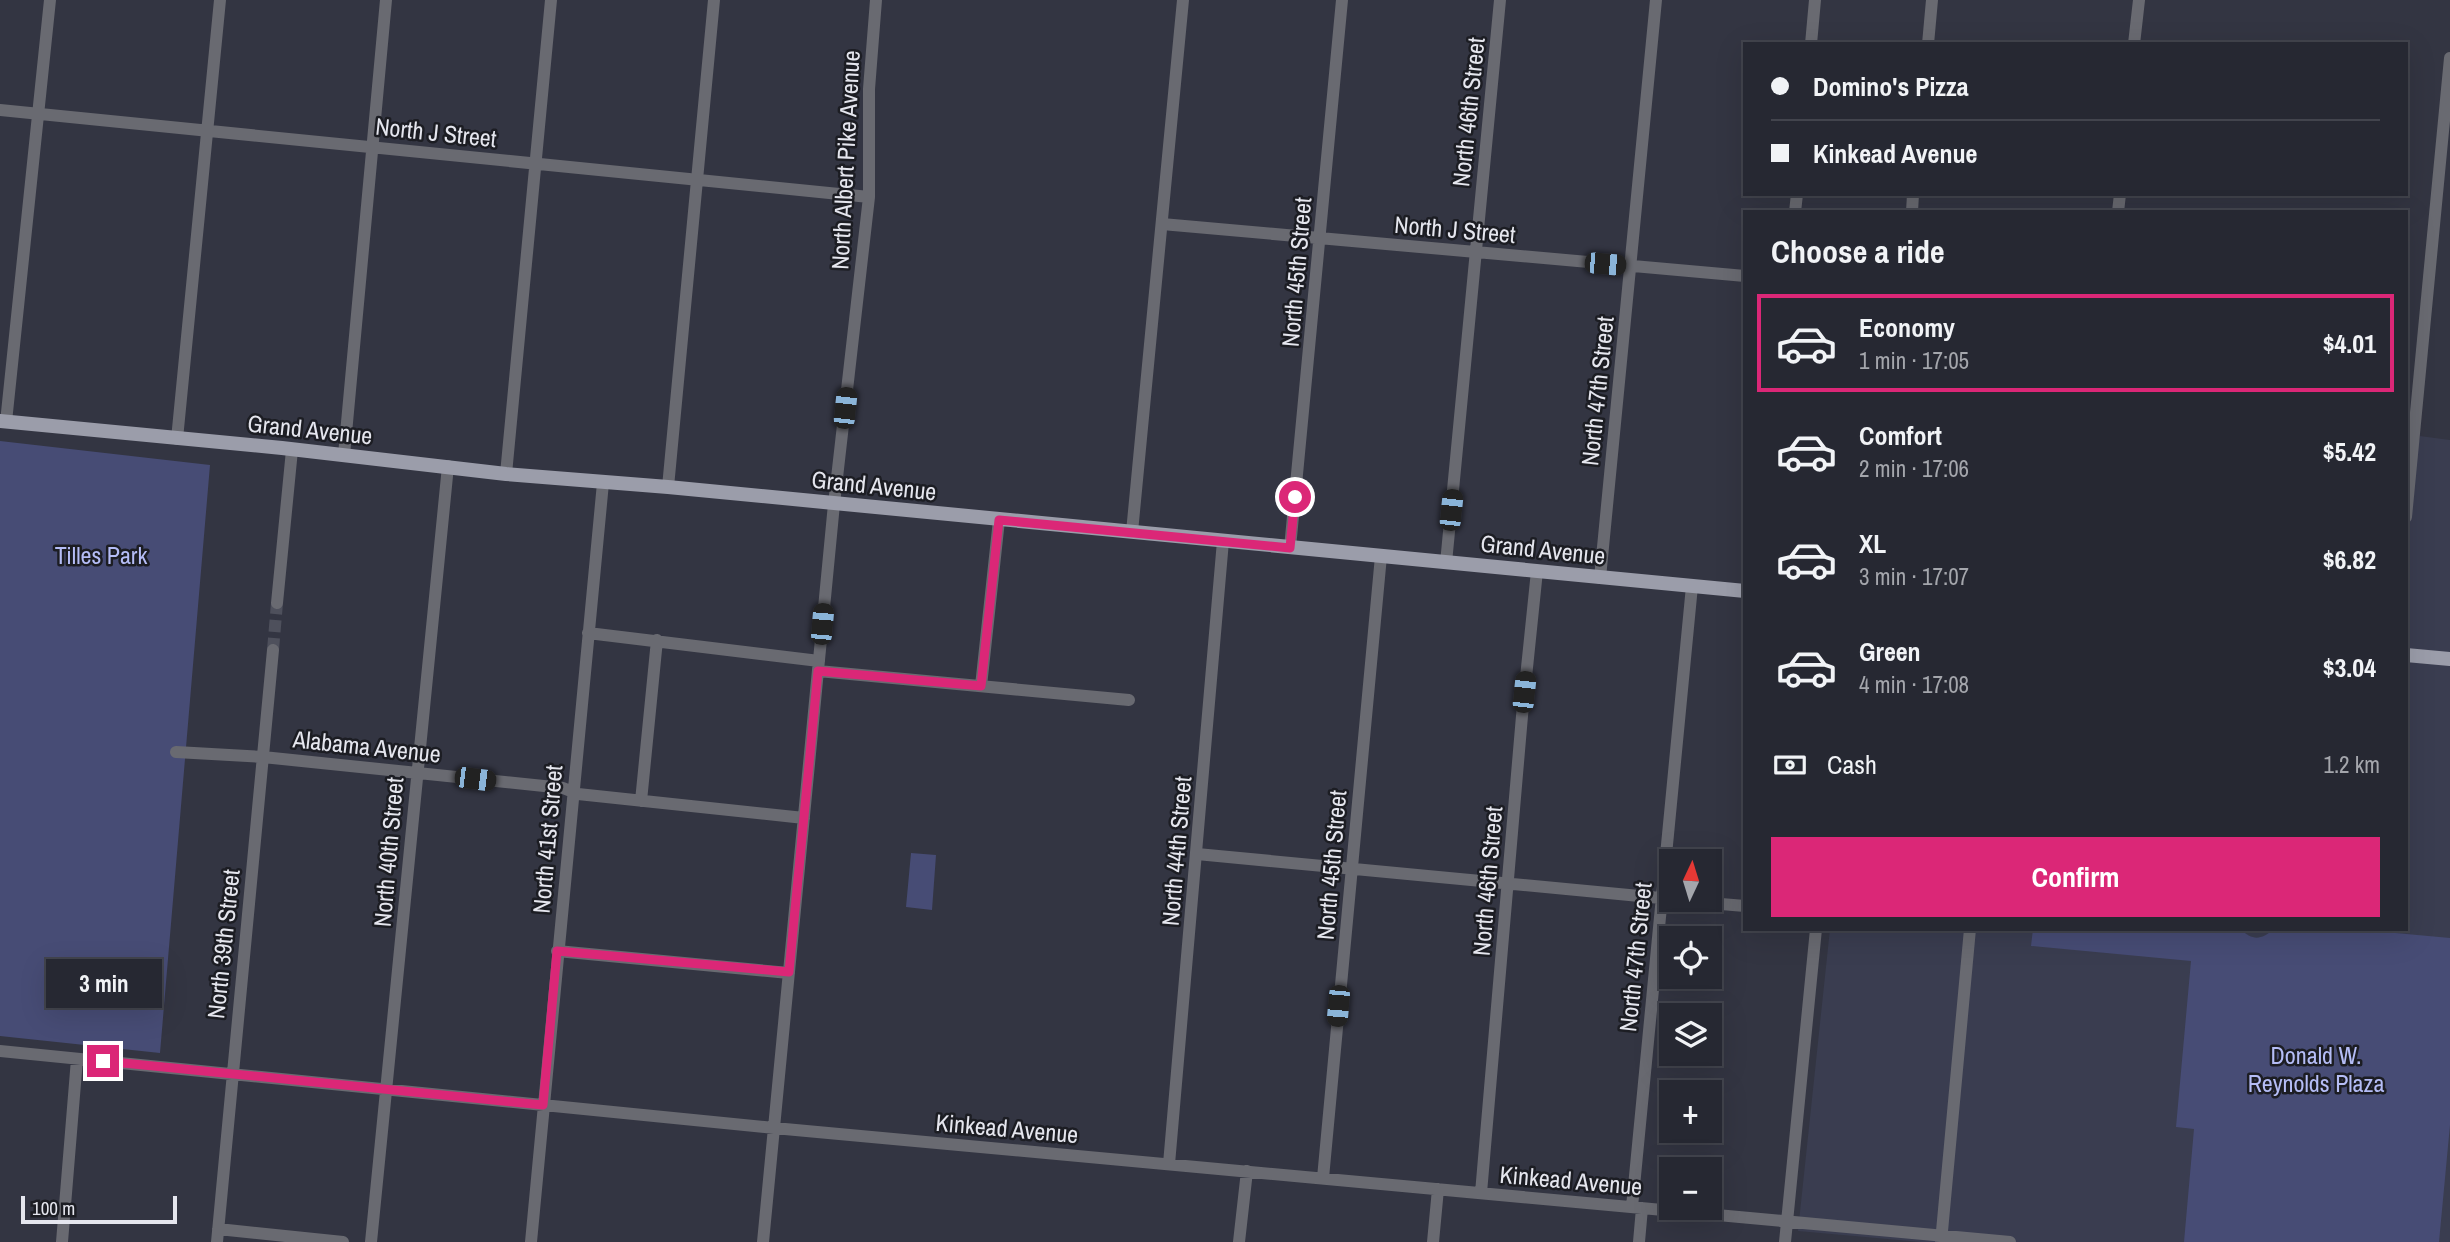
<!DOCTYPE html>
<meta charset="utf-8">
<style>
body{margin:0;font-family:"Archivo Narrow",sans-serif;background:#2e303a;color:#f1f3f6;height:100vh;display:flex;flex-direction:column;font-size:26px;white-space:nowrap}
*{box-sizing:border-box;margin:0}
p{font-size:23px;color:#a4a6ac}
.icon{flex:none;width:38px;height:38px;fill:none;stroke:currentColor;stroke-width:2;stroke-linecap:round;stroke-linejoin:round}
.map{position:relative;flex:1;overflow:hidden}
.sheet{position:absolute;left:1743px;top:210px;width:665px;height:721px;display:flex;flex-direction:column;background:#262832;border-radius:0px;box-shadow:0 7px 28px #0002,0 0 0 2px #42444d}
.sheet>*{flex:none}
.guide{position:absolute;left:1743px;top:42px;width:665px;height:154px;border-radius:0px;box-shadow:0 7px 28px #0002,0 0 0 2px #42444d;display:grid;align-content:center;height:154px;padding:0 28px;background:#262832}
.needle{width:46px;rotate:4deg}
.fabs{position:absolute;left:1659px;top:849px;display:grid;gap:14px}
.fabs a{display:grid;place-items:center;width:63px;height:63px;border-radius:0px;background:#262832;box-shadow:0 7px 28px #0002,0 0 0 2px #42444d;font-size:35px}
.scale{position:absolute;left:21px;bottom:18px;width:156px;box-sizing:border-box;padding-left:7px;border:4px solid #e5e6ee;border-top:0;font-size:19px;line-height:24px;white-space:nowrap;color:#e5e6ee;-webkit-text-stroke:5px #1c1d23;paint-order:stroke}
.end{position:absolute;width:32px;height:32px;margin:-16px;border:9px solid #db2777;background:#fff;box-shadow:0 0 0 4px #fff}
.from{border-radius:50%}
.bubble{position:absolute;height:49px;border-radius:0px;background:#262832;box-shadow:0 7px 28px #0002,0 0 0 2px #42444d;font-size:23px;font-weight:700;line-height:49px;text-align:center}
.car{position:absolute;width:21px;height:42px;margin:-21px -10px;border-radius:9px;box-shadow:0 0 5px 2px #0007;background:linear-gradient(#222 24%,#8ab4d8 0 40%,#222 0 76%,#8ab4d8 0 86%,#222 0)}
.guide b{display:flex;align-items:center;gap:24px;height:66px;font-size:26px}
.guide b+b{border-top:2px solid #42444d}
.guide i{width:18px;height:18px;background:#f1f3f6}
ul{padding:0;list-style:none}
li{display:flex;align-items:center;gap:21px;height:98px;margin:0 14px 10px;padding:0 14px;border:4px solid transparent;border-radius:0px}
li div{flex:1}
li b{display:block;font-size:26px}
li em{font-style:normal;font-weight:700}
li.on{border-color:#db2777}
li>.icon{width:63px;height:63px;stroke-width:1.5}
h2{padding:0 28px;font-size:32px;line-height:84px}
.pay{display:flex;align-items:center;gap:18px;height:77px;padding:0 28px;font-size:26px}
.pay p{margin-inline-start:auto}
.cta{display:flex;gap:14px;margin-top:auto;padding:14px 28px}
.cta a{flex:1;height:80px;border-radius:0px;background:#db2777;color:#fff;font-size:28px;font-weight:700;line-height:80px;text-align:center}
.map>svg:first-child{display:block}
.built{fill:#3a3d50}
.green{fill:#474c75}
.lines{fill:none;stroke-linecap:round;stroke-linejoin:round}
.minor-tunnel{stroke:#4e505c;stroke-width:12;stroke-dasharray:12 6;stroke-linecap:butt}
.minor{stroke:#696a71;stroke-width:12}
.major{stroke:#9b9daa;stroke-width:14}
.route{stroke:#db2777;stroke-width:9}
.labels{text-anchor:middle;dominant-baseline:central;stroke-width:5;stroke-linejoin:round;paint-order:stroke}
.street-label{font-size:24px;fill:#e5e6ee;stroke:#1c1d23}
.park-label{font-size:24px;fill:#b5bdf6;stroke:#1c1d23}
</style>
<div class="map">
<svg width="2450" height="1242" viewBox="0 0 2450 1242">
<rect width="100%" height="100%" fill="#333542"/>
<path class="built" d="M2420,436L2450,440V1242H1921L1798,1231L1830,929H2406V503Z"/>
<path class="green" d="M0,441L210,465L160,1053L0,1036Z
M911,853L936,855L932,910L906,907Z
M2033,929H2240C2253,941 2261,940 2274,929H2352L2450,938V1125L2439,1242H2184L2194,1129L2176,1127L2191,961L2031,946Z"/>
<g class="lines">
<path class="minor-tunnel" d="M273,650L277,603"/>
<path class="minor" d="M1811,44L1815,0
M1928,44L1932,0
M2134,44L2139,0
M0,110L869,197
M1795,212L1797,194
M1912,212L1913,194
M2118,212L2120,194
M1162,224L1745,276
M6,422L50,0
M177,439L220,0
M344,455L386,0
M506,474L551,0
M668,487L714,0
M2406,517L2450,58
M1132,532L1183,0
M1290,548L1342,0
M1446,563L1500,0
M1600,578L1656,0
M277,603L292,450
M588,633L819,661
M818,671L1129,700
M981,686L999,520
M176,752L263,757L563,788L578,794L804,818
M641,801L657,640
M1197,854L1671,899
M1673,900L1745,906
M557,951L789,973
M0,1051L774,1128L2010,1242
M1169,1164L1223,541
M1323,1178L1381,556
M1481,1193L1522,716L1537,571
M1632,1207L1692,586
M218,1229L343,1242
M62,1242L77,1059
M217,1242L273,650
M371,1242L448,466
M531,1242L603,483
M763,1242L834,504L869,197V89L876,0
M1239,1242L1247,1171
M1433,1242L1438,1189
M1639,1242L1642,1208
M1785,1242L1816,929
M1941,1242L1970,929"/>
<path class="major" d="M0,421L282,448L506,474L668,487L1745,591
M2406,655L2450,659"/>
</g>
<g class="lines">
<path class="route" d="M103,1061L543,1105L557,951L789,972L818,671L981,686L999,520L1290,548L1295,497"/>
</g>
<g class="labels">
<g class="street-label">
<text transform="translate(1468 112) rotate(-84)">North 46th Street</text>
<text transform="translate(436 132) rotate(6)">North J Street</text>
<text transform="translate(845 160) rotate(-87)">North Albert Pike Avenue</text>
<text transform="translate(1455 229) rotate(5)">North J Street</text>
<text transform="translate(1296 272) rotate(-85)">North 45th Street</text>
<text transform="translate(1597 391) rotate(-84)">North 47th Street</text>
<text transform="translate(310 429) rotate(6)">Grand Avenue</text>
<text transform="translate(874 485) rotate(6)">Grand Avenue</text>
<text transform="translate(1543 549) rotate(6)">Grand Avenue</text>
<text transform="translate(367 746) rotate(6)">Alabama Avenue</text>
<text transform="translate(547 839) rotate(-85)">North 41st Street</text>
<text transform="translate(1176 851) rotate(-85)">North 44th Street</text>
<text transform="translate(388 852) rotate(-85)">North 40th Street</text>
<text transform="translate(1331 865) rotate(-85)">North 45th Street</text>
<text transform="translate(1487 881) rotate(-85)">North 46th Street</text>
<text transform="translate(223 944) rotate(-84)">North 39th Street</text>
<text transform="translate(1635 957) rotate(-84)">North 47th Street</text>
<text transform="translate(1007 1128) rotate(5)">Kinkead Avenue</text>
<text transform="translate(1571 1180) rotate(5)">Kinkead Avenue</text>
</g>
<g class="park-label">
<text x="101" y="555">Tilles Park</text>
<text x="2316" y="1055">Donald W.<tspan x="2316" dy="28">Reynolds Plaza</tspan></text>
</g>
</g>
</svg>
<div class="fabs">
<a><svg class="needle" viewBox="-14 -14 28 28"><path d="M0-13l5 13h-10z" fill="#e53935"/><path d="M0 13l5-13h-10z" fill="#a4a6ac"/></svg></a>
<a><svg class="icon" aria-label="locate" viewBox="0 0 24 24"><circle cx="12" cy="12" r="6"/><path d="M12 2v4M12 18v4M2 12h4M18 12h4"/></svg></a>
<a><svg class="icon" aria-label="layers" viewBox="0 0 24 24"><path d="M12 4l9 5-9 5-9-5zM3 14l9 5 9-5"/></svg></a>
<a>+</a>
<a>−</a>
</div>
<div class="scale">100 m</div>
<i class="end from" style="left:1295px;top:497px"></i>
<i class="end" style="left:103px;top:1061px"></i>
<div class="bubble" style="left:46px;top:959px;width:116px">3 min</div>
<i class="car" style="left:1605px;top:264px;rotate:95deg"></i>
<i class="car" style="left:845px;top:408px;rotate:6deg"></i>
<i class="car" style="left:1451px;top:510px;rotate:6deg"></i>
<i class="car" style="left:822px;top:624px;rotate:5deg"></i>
<i class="car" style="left:1524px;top:692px;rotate:6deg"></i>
<i class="car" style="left:475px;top:779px;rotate:97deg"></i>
<i class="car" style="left:1338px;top:1006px;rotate:185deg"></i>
<div class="guide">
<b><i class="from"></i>Domino's Pizza</b>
<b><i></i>Kinkead Avenue</b>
</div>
<section class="sheet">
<h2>Choose a ride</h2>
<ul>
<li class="on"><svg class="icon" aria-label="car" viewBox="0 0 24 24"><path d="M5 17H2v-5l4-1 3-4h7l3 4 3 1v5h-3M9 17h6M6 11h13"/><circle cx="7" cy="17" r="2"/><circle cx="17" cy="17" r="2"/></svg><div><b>Economy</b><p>1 min · 17:05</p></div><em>$4.01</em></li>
<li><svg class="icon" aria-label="car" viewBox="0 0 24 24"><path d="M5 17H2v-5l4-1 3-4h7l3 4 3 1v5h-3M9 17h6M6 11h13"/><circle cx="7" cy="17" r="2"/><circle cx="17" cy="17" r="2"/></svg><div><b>Comfort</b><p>2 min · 17:06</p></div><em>$5.42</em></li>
<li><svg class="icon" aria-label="car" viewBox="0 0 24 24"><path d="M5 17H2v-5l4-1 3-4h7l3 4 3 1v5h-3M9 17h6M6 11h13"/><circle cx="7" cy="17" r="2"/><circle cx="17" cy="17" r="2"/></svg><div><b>XL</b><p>3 min · 17:07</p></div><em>$6.82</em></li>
<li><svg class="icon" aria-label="car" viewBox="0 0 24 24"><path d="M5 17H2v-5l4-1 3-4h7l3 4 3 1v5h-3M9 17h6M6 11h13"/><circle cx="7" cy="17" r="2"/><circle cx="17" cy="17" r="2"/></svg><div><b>Green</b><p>4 min · 17:08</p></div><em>$3.04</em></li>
</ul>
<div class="pay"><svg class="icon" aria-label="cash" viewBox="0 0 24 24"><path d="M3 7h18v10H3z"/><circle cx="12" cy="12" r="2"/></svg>Cash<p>1.2 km</p></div>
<div class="cta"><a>Confirm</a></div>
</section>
</div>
